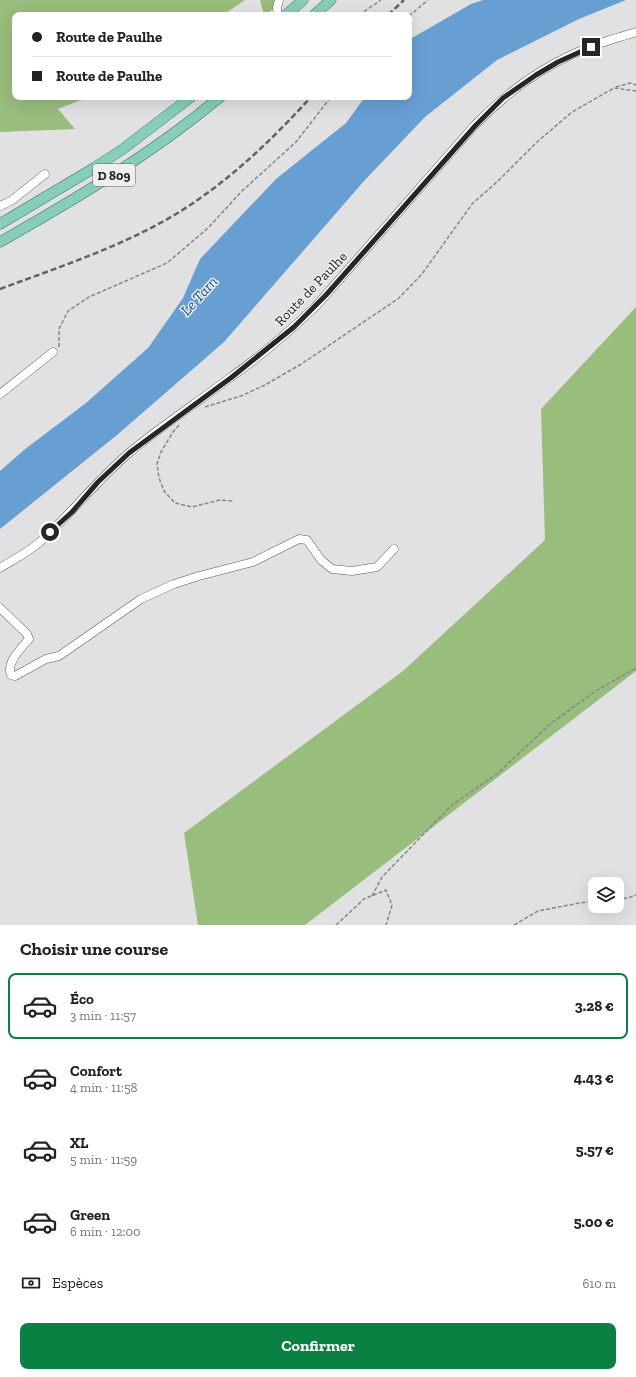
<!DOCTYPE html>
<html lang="fr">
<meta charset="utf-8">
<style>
body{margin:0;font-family:"Zilla Slab",serif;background:#f2f2f2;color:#222;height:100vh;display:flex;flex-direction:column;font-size:15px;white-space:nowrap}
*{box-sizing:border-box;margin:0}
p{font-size:13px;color:#767676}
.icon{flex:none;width:22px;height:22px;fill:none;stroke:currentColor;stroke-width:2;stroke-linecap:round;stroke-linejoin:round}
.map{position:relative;height:925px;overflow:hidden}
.side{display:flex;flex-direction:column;background:#fff;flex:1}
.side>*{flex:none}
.top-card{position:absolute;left:12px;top:12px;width:400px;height:88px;border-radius:8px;box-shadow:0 4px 16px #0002;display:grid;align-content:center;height:88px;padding:0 20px;background:#fff}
.controls{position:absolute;left:588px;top:877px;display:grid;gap:8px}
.controls a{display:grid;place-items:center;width:36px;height:36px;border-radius:8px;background:#fff;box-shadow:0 4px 16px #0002;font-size:20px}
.end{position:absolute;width:18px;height:18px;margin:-9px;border:5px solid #262627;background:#fff;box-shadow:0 0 0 2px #fff}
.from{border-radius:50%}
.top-card b{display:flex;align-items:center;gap:14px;height:38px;font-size:15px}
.top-card b+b{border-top:1px solid #e0e0e0}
.top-card i{width:10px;height:10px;background:#222}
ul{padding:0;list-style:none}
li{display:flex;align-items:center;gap:12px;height:66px;margin:0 8px 6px;padding:0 12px;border:2px solid transparent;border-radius:8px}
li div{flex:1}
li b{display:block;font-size:15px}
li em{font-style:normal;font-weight:800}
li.active{border-color:#0b8043}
li>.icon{width:36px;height:36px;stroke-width:1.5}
h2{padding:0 20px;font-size:18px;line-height:48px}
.pay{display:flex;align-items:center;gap:10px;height:44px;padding:0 20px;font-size:15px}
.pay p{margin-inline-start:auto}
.action{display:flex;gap:8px;margin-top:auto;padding:8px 20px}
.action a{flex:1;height:46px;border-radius:8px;background:#0b8043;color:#fff;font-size:16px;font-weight:800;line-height:46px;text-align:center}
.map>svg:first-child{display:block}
.forest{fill:#99bd7d}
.water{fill:#679fd3}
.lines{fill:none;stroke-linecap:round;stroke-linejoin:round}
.minor-casing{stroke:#5c5c5d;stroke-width:9}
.major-casing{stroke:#317c68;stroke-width:11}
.path{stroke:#878789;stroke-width:1.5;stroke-dasharray:4 2;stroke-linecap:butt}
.minor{stroke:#fff;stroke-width:8}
.major{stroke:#87cdb9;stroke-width:10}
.rail{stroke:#626264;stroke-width:2.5;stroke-dasharray:6 3;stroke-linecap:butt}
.route{stroke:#262627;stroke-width:5}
.labels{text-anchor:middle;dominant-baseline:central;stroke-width:3;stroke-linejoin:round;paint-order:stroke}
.shield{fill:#eeeef0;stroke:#626263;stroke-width:1}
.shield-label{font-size:13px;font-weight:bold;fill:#262627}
.street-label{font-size:14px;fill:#262627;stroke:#eeeef0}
.water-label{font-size:15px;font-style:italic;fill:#0d4d7e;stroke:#eeeef0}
</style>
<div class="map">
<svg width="636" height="925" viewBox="0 0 636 925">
<rect width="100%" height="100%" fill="#e1e1e3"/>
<path class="forest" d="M0,0H245L223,15H15V97H89L58,109L75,129L0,132Z
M260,0H283L266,15H264Z
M636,307V671L305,925H198L184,833L403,671L545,540L541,409Z"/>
<path class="water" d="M483,0H626L579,19L497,60L425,117L364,181L224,342L117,435L0,529V471L24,450L86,403L148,348L183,298L200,259L276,179L346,123L365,97H409V42L412,38L471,4Z"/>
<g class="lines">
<defs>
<path id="minor" d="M278,15L277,8L279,0
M0,206L11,201L45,174
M0,394L53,352
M0,568C14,559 29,552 41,541C72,513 97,480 129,453C161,426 197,403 231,377C262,355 290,331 317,305L475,125C510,89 553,59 601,43C612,39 624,36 636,32
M0,608L27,634L29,639C21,649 6,662 11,675L15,676L46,659L59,656L141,599L174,584L199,576L253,562L299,539L307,540L321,560L332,569L352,571L377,567L394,549"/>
<path id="major" d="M286,15L303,0
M314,15L331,0
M0,224L94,168L123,149L191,97
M0,242C77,198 152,154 220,97"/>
</defs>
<use href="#minor" class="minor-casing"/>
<use href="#major" class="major-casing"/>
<path class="path" d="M359,15L381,0
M409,16L428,0
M616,87L630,83L636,85
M59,347V329L68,311L89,297L167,263L208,228L242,191L296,142L331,97
M205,407L241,396L265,385L303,363L399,298L422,274L472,204L498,181L537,142L572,112L614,88L636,91
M179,425L173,432L161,452L157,464L159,478L164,491L175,503L192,507L220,500L233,501
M372,896L382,877L452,805L497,774L549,725L594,692L636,668
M617,899L628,898L636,895
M336,925L364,899L386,890L392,905L386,925
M514,925L538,911L580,903L595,901"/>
<use href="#minor" class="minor"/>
<use href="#major" class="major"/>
<path class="rail" d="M388,15L404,0
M0,289C59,267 121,247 176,214C227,183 271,141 311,97"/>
</g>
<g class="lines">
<path class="route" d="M50,532L72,512L98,482L129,453L232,377L294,327L326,295L476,125L503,98L536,75L558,62L591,47"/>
</g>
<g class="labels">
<rect class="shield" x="93" y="164" width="42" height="22" rx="3"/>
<g class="shield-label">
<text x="114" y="175">D 809</text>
</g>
<g class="street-label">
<text transform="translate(311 289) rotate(-46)">Route de Paulhe</text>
</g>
<g class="water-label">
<text transform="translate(199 296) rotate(-48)">Le Tarn</text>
</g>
</g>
</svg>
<div class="controls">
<a><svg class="icon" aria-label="layers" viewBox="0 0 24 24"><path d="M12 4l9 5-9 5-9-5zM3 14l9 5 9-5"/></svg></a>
</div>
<i class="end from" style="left:50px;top:532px"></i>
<i class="end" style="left:591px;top:47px"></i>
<div class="top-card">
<b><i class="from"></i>Route de Paulhe</b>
<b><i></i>Route de Paulhe</b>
</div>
</div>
<section class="side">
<h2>Choisir une course</h2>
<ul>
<li class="active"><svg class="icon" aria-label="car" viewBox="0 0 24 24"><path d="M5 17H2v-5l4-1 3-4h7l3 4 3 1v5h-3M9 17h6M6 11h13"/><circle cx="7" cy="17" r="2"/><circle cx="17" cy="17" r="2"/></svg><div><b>Éco</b><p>3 min · 11:57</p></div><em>3.28 €</em></li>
<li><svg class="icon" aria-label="car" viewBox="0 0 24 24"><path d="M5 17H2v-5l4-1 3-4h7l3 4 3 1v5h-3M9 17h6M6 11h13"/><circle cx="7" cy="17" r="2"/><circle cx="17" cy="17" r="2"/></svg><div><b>Confort</b><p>4 min · 11:58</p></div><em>4.43 €</em></li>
<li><svg class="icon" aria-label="car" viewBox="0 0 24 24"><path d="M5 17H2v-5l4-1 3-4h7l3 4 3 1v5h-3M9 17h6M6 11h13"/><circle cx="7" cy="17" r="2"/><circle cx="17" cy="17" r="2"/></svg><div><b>XL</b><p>5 min · 11:59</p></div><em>5.57 €</em></li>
<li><svg class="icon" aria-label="car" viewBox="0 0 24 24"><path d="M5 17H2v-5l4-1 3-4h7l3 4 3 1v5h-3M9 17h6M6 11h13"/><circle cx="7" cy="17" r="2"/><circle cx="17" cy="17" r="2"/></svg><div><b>Green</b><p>6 min · 12:00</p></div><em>5.00 €</em></li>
</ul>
<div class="pay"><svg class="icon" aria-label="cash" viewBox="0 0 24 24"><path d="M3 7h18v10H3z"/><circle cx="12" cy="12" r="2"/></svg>Espèces<p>610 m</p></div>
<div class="action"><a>Confirmer</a></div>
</section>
